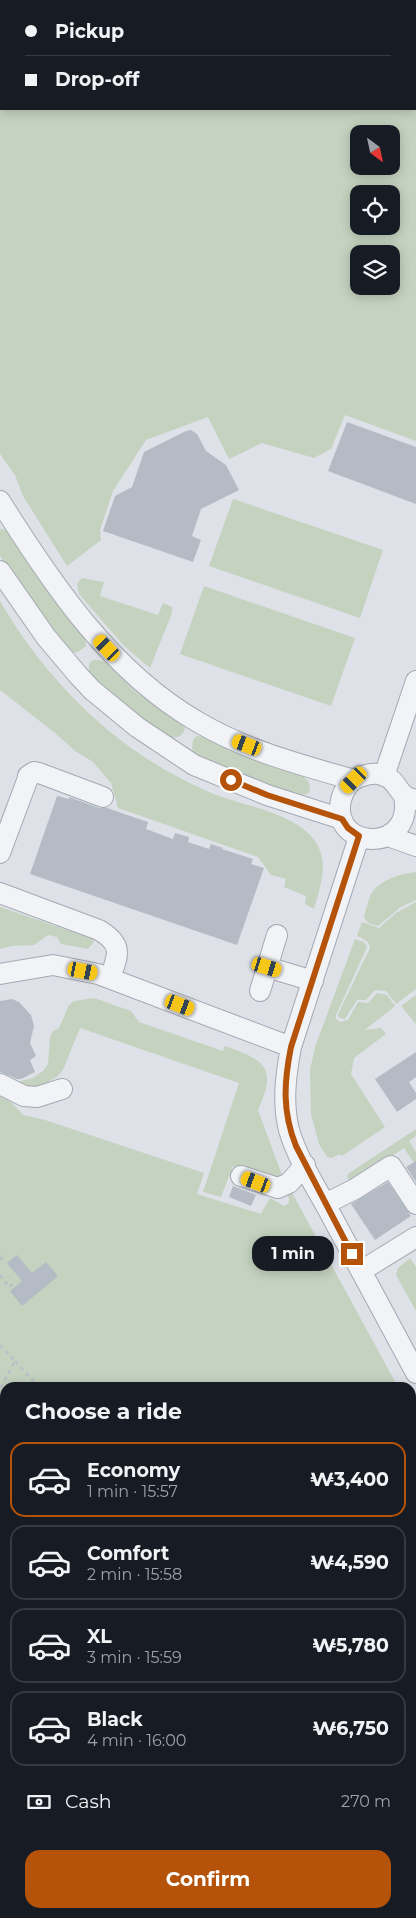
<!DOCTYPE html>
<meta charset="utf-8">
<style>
body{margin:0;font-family:Montserrat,sans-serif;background:#242831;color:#f1f3f6;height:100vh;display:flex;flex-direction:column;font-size:19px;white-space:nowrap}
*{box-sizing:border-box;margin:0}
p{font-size:16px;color:#9ea1a6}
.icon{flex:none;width:28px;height:28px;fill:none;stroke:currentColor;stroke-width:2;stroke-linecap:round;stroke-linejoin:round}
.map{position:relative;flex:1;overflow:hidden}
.side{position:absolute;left:0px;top:1382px;width:416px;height:536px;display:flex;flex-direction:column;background:#171b24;border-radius:15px 15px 0 0;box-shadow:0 2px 12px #0003}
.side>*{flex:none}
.banner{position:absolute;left:0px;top:0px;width:416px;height:110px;box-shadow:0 2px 12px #0003;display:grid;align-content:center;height:110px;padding:0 25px;background:#171b24}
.needle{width:32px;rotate:147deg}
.tools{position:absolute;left:350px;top:125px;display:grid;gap:10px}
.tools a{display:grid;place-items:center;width:50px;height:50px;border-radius:10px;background:#171b24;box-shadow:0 2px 12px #0003;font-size:25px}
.end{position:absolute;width:22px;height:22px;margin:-11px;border:6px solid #b45309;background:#fff;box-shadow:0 0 0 2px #fff}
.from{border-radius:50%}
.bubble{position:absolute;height:35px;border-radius:15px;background:#171b24;box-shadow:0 2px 12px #0003;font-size:16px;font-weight:700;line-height:35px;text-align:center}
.car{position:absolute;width:15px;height:30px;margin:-15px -8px;border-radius:6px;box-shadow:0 0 4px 1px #0007;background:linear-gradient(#f5c518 24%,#345 0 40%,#f5c518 0 76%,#345 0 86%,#f5c518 0)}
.banner b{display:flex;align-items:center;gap:18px;height:48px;font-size:19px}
.banner b+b{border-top:1px solid #363941}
.banner i{width:12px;height:12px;background:#f1f3f6}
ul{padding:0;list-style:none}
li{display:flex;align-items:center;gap:15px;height:75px;margin:0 10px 8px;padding:0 15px;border:2px solid #363941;border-radius:15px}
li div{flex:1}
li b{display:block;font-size:19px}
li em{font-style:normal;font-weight:700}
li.active{border-color:#b45309}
li>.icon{width:45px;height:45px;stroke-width:1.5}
h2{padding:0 25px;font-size:22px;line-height:60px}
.pay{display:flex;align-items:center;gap:12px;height:55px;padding:0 25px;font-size:19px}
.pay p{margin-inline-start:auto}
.cta{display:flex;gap:10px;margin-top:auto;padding:10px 25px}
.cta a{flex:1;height:58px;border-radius:15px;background:#b45309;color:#fff;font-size:20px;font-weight:700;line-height:58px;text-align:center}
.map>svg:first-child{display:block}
.green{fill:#c4d2bf;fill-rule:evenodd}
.building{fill:#b5bbc4}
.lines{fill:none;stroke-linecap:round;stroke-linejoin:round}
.minor-casing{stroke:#a3a9b2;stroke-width:22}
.path{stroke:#bcc0c6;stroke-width:2.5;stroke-dasharray:4 4;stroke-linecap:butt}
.minor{stroke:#f1f3f6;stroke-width:20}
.route{stroke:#b45309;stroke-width:6}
</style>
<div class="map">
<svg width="416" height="1918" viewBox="0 0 416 1918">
<rect width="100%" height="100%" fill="#dee2e8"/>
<path class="green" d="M0,0H416V441L345,415L331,449L314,458L262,443L229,459L208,417L146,440L113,491L100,530L101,540L67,566L23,496L15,475L0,454ZM1,1H415V109H1ZM359,134H391V166H359ZM359,194H391V226H359ZM359,254H391V286H359Z
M233,499L383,550L360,618L209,566Z
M2,529L8,530L65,615L85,639L86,646L78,652L70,653L37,613L0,556V530Z
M82,578L104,582L100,596L158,615L163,603L172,607V613L150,668L124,646L79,594L77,584Z
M204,586L355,638L331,706L180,654Z
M0,601C48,684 120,754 209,792C239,805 282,810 307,832C332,855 322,881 314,909L305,904L306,896L284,887L286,879L271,875L258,857L118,808L111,783L93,762L75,751L55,733L0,690Z
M93,660H99L105,662L137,693L182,723L185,727C184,736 177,739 169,737L115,699L89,673V664Z
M197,736L203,737L303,776L309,782L310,791L307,794L298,795L273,788L196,756L192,749L193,740Z
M416,872V900L401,907L378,926C371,924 366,923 364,916C366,910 368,902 370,896C378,880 400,874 416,872Z
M416,902V989L396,1004L386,991L375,990L366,1000H357L345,1019L339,1018L338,1014L370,948C369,940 363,939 357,936L362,922L379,928L396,913Z
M0,907L93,939L94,942L88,949L61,944L57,937L48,935L34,945L12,946L0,949Z
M355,939L364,942L367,947L336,1015V1019L340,1022L348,1020L358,1002L368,1003L377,993L387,995L395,1006L365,1030L381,1028L386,1034L354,1058L351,1074L385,1127L342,1156L339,1154L332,1158L327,1157L319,1144L311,1114L310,1070L315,1047Z
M416,995V1024L401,1006Z
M94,998L131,1011L139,1022L223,1051L225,1046C264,1060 278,1066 258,1110L282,1175L281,1178L269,1181L233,1166L221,1197L203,1192L239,1083L80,1028L63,1070L58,1076L32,1091L16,1082L33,1078L44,1070L48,1064L50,1037L53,1031L59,1028L69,1005L74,1001Z
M0,1096L12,1103L23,1115L45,1120L204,1173L197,1194L261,1214L270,1198L284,1206L289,1203V1199L286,1191L290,1189L398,1387L5,1388V1914H411V1410L416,1418V1918H0Z
M416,1129V1136L409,1141L416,1152V1166L404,1148L358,1178L349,1180L347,1176L349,1173Z
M410,1258L416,1267V1311L396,1275L398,1268Z"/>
<path class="building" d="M347,422L416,447V504L328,471Z
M191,430L197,434L206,451L226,465L239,490L201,509L192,536L201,540L193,562L103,531L115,496L132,487L144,452L186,431Z
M57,796L69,799V797L99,808H107L148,822L146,829L173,839L175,833L189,837L188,842L209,849L211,844L223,848L222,849L253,859L251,864L264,868L237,945L30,874Z
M12,999L19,1002L31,1015L34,1026L30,1043L36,1056L30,1060L35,1072L21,1079H17L0,1072V1001Z
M416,1052V1077L409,1082L416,1093V1099L397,1112L375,1079Z
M416,1161V1182L406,1167Z
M388,1182L411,1216L375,1240L351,1204Z
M233,1186L256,1195L251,1206L229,1197Z
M17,1255L32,1273L46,1262L58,1276L22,1306L10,1291L22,1281L7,1263Z"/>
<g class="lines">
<defs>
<path id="minor" d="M0,501C52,584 111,672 198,722C245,750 301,765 354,780
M0,571L46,637L78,675L92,690L137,727L194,765L267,795L342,819
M28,776L34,772L39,773L103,797
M384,776L416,681
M404,796C415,851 337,852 340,806C341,796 344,789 351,782C360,775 373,772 384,775C396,780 397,790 405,796C408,798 413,799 416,800
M388,836L416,846
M359,837L291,1047C286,1074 282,1102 289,1130C297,1158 317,1189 331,1215C359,1268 388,1320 416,1373
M0,853L28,778
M0,893L99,930C124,945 118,955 110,978
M267,967L313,981
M0,974L53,965L98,974L291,1047
M260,991L277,935
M0,1084L24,1096L37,1097L62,1089
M241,1176L278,1188L289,1183L305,1165
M325,1204L355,1189L391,1166L416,1204
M361,1271L416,1237"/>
</defs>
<use href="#minor" class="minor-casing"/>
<path class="path" d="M0,1260L6,1254
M0,1275L9,1287L16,1281
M0,1345L15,1361L0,1389
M15,1361L40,1388"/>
<use href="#minor" class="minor"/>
</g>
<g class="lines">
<path class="route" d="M231,780L267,795L342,819L348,828L359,836L291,1047C284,1082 282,1111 296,1146L352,1254"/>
</g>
</svg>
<div class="tools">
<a><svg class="needle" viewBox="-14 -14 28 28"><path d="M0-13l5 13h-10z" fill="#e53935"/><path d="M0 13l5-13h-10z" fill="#9ea1a6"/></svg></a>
<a><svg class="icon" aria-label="locate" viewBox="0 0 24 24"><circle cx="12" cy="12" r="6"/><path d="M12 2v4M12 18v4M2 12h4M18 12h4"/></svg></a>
<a><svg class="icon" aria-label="layers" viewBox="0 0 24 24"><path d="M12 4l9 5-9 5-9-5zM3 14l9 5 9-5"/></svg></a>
</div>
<i class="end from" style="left:231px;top:780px"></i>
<i class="end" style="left:352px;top:1254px"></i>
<div class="bubble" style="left:252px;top:1236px;width:82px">1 min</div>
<i class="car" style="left:107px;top:648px;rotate:316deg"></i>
<i class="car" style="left:247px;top:745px;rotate:291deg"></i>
<i class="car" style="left:354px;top:780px;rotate:225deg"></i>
<i class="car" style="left:267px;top:967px;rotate:107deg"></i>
<i class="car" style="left:83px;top:971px;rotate:101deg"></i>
<i class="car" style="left:180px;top:1005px;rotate:111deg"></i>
<i class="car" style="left:256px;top:1182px;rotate:291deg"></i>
<div class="banner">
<b><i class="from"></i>Pickup</b>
<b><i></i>Drop-off</b>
</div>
<section class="side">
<h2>Choose a ride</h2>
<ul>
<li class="active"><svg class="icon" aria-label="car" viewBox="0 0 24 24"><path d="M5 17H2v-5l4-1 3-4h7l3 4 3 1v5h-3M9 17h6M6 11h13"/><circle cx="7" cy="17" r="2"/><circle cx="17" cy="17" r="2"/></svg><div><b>Economy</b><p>1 min · 15:57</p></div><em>₩3,400</em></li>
<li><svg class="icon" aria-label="car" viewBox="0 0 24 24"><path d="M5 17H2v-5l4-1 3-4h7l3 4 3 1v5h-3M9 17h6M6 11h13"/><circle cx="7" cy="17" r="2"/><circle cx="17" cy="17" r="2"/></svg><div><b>Comfort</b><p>2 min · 15:58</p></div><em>₩4,590</em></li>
<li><svg class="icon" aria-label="car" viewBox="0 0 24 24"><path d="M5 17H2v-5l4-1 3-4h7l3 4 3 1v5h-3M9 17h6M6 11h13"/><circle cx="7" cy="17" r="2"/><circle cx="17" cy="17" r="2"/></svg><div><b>XL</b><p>3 min · 15:59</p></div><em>₩5,780</em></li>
<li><svg class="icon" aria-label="car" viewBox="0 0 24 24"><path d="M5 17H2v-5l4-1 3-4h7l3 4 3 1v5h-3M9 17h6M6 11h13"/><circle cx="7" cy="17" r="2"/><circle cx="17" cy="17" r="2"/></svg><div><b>Black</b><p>4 min · 16:00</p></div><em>₩6,750</em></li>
</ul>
<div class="pay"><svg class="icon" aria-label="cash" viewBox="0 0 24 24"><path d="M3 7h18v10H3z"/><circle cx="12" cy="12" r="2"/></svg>Cash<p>270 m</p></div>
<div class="cta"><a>Confirm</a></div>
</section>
</div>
